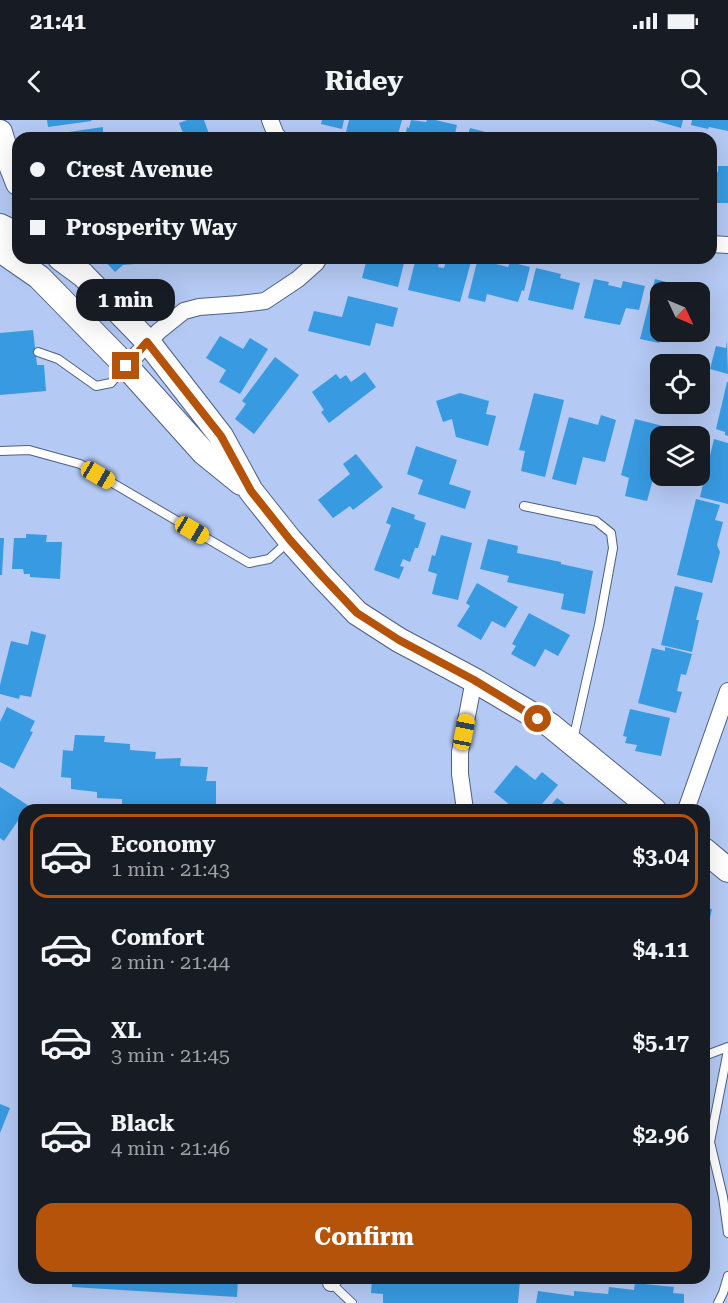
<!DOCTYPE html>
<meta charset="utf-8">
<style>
body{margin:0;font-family:"Roboto Serif",serif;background:#20242c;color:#f1f3f6;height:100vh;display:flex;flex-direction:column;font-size:22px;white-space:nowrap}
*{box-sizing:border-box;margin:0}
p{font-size:20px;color:#9ea1a6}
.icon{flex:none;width:33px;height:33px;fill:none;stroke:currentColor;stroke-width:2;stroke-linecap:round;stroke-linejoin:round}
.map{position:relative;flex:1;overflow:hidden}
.panel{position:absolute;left:18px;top:684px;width:692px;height:480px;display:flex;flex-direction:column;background:#171b24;border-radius:18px;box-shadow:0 6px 24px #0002}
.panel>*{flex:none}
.guide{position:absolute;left:12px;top:12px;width:705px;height:132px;border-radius:18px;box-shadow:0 6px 24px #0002;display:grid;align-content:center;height:132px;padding:0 18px;background:#171b24}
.needle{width:39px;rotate:134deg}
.buttons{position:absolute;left:650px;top:162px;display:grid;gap:12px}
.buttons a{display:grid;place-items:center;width:60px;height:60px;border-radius:12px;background:#171b24;box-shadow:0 6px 24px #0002;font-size:30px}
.end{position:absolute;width:27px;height:27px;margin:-14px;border:8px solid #b45309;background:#fff;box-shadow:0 0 0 3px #fff}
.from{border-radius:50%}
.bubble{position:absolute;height:42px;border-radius:18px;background:#171b24;box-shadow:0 6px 24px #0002;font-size:20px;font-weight:700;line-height:42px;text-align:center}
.car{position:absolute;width:18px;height:36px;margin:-18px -9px;border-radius:8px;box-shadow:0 0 4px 2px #0007;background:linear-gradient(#f5c518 24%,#345 0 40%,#f5c518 0 76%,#345 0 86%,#f5c518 0)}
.guide b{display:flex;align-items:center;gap:21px;height:57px;font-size:22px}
.guide b+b{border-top:2px solid #363941}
.guide i{width:15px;height:15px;background:#f1f3f6}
ul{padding:10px 0 0;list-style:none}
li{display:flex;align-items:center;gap:18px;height:84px;margin:0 12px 9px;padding:0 6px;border:3px solid transparent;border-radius:18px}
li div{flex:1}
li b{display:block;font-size:22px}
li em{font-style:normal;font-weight:700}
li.selected{border-color:#b45309}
li>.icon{width:54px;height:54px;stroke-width:1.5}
.primary-button{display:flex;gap:12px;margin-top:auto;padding:12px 18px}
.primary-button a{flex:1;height:69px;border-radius:18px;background:#b45309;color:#fff;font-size:24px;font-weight:700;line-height:69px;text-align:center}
.status{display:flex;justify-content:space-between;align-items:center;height:42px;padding:0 30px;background:#171b24;direction:ltr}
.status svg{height:16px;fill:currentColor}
header{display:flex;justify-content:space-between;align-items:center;height:78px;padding:0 18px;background:#171b24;font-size:27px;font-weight:700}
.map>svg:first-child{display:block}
.building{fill:#389ae1}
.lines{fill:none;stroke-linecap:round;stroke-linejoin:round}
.lane-casing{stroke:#4e6085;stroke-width:10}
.street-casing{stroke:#4e6085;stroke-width:18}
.secondary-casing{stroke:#4e6085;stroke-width:26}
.lane{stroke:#fff;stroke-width:8}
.street{stroke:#fff;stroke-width:16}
.secondary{stroke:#fff;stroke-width:24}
.route{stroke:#b45309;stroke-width:8}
</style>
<div class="status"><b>21:41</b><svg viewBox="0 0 49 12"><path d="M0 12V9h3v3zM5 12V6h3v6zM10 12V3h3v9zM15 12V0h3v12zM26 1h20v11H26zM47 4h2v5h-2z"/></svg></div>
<header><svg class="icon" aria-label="back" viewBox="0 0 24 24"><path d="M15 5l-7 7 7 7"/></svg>Ridey<svg class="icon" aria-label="search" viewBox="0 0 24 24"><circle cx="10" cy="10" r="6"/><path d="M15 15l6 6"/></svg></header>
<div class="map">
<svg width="728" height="1183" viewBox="0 0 728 1183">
<rect width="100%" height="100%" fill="#b4c9f3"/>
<path class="building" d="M47,0H91L92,1L48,7Z
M187,0H204L209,14L212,13L214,18H185L179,3Z
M322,0H344L342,9L321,4Z
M349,0H402L397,18H351L345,16Z
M411,0L426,2L427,0H435L457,5L454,18H405L407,7L409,8Z
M653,0H683L681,8Z
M692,0H728V11L709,7L708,9L691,5Z
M103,7V18H49L48,15Z
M470,8L505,17L504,18H467Z
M718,46H728V83H711V52H718Z
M102,138H159V142L123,145L115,152Z
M367,138H411L409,144L404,143L398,167L362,158Z
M416,138H440L438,147L444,148L447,138H472L460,182L408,170Z
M478,138L497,141L496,144L508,147L510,142L530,147L524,171L522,170L518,182L487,174L485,182L468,178Z
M536,148L561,154L560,158L580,163L573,190L528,180Z
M594,159L609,162L608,165L621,168L623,161L645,166L639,190L626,188L620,205L584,198Z
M655,159L674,164L673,167L685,170L687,165L707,169L701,194L699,193V172H660V212H661L659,223L640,219Z
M348,176L398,188L393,207L376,203L370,226L308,211L314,191L342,197Z
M33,210L37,245H44L46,271L0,275V213Z
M220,216L243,229L250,218L268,229L240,274L219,262L226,250L206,238Z
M727,221L728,254L710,249L716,226L726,228Z
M275,237L299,255L254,314L235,299L246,284L242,281Z
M365,252L376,267L329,303L321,292L324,290L312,272L336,254L340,259L346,255L351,262Z
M727,262H728V316L725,315V312L716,309Z
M460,273L489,281L486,294L496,296L488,326L456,317L452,299L443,302L436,281Z
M534,273L564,280L545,357L521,351L525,331L519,330Z
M601,295L616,300L605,342L583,337L576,365L552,359L569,297L598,305Z
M635,299L667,307L665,316H660V334L647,381L625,376L629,358L621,355Z
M714,319L728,323V384L700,377Z
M416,326L457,340L449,364L471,371L465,389L418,374L423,360L407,354Z
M356,334L383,367L353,390L350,386L333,398L318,380L350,354L343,344Z
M696,379L720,385L715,400L723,402L717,425L720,432L712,463L677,455Z
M392,387L415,395L414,399L426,403L418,428H415L410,442L403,439L400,446L404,447L399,459L374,450L391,405L386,403Z
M26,414L47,415L46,422H62L60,459L30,457V454H24L23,449H12L14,418H26Z
M441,415L472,423L458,480L432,474L437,454L428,451L432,435L435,436Z
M0,418H4L2,455H0Z
M488,419L518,426L517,433L561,442V444L593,451L585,494L561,489L564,474L507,462L509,456L480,449Z
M477,463L518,487L505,508L492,501L481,520L457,506L470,486L466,483Z
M675,466L703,473L696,500H699L692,532L661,525Z
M529,493L570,515L558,536L545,529L535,547L511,534L516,526L512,524Z
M31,511L46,515L31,577L20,575L19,579L0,574V565L11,521L28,525Z
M665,527L692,534L686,555L681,554L677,571L682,572L676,593L638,583L652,528L665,531Z
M7,587L35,601L30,611L33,612L14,649L0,642V602Z
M630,589L670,598L661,636L635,631L637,625L625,623L627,617L623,616Z
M75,615L105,616L104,622L130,624V630L156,632L155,639L181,638L180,646L208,647L206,661H216V690H146L147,687L122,684V679L97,678V672L71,669V658L61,657L63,630L73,631Z
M516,645L535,660L542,652L558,665L537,690H516L494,672Z
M0,667L29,686L26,690H24V692L4,721L0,718Z
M557,678L573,690H547Z
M704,788L712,789L707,812L704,811Z
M0,984L10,988L0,1013Z
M72,1158H238L237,1177L72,1167Z
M372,1158H483V1159L520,1160L518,1183H383V1174L371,1173Z
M635,1163L674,1167L673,1173L684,1174V1183H536L538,1171L574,1176V1171L608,1174L609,1167L634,1170Z"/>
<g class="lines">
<defs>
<path id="lane" d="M38,232L58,239L96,266L111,263L125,246
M0,331L29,330L80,344L249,443L269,439L288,422
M524,386L596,401L611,413L613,428L599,505L573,620
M728,930L710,1022L723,1077L728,1113
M704,936L728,927
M330,1162L352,1183
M718,1183L723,1173L728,1156"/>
<path id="street" d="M270,0L276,15L279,18
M711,124L728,125
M126,246L159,211L184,191L199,187L240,184L265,181L298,159L316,143L319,138
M465,690L460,654V632L474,560
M686,690L728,571
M331,1163L335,1158"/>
<path id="secondary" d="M0,12L7,35L18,63
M0,106L18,115
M0,130L39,157L126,246L204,333L241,363
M60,138L83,155L148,222L221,316L251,371L290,420L322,456L357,493L399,520L474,560L550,605L654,690
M704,730L728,750"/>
</defs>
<use href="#lane" class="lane-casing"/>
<use href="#street" class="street-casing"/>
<use href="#secondary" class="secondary-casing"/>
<use href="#lane" class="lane"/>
<use href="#street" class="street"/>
<use href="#secondary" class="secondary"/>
</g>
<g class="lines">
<path class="route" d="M126,246L147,222L221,316L251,371L290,420L322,456L357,493L399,520L474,560L538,599"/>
</g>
</svg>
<div class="buttons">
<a><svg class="needle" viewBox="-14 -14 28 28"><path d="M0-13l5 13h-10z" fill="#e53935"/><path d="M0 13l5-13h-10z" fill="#9ea1a6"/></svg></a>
<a><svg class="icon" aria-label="locate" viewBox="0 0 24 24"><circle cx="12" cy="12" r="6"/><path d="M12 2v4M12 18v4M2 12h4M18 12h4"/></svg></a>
<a><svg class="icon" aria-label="layers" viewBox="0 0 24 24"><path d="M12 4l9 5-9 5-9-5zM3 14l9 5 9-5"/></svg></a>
</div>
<i class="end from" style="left:538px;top:599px"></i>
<i class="end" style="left:126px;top:246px"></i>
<div class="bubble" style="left:76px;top:159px;width:99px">1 min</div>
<i class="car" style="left:98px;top:355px;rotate:120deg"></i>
<i class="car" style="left:192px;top:410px;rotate:120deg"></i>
<i class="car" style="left:464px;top:612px;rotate:11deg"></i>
<div class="guide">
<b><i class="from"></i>Crest Avenue</b>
<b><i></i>Prosperity Way</b>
</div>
<section class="panel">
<ul>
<li class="selected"><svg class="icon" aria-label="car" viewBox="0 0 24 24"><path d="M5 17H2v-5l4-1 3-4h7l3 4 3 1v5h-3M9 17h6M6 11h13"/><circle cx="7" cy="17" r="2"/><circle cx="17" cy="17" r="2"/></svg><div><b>Economy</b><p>1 min · 21:43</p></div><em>$3.04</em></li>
<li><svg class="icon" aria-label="car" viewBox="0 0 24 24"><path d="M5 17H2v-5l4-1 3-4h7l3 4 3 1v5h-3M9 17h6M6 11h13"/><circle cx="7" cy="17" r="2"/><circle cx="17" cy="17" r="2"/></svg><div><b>Comfort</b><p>2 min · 21:44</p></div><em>$4.11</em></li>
<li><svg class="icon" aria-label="car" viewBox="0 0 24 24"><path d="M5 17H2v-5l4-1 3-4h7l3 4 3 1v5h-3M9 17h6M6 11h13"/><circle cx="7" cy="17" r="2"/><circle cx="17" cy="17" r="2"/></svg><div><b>XL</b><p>3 min · 21:45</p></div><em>$5.17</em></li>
<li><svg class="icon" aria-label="car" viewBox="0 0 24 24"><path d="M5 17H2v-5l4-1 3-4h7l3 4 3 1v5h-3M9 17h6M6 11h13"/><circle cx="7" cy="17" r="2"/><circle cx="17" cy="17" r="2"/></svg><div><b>Black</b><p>4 min · 21:46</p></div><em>$2.96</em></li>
</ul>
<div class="primary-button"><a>Confirm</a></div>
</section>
</div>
